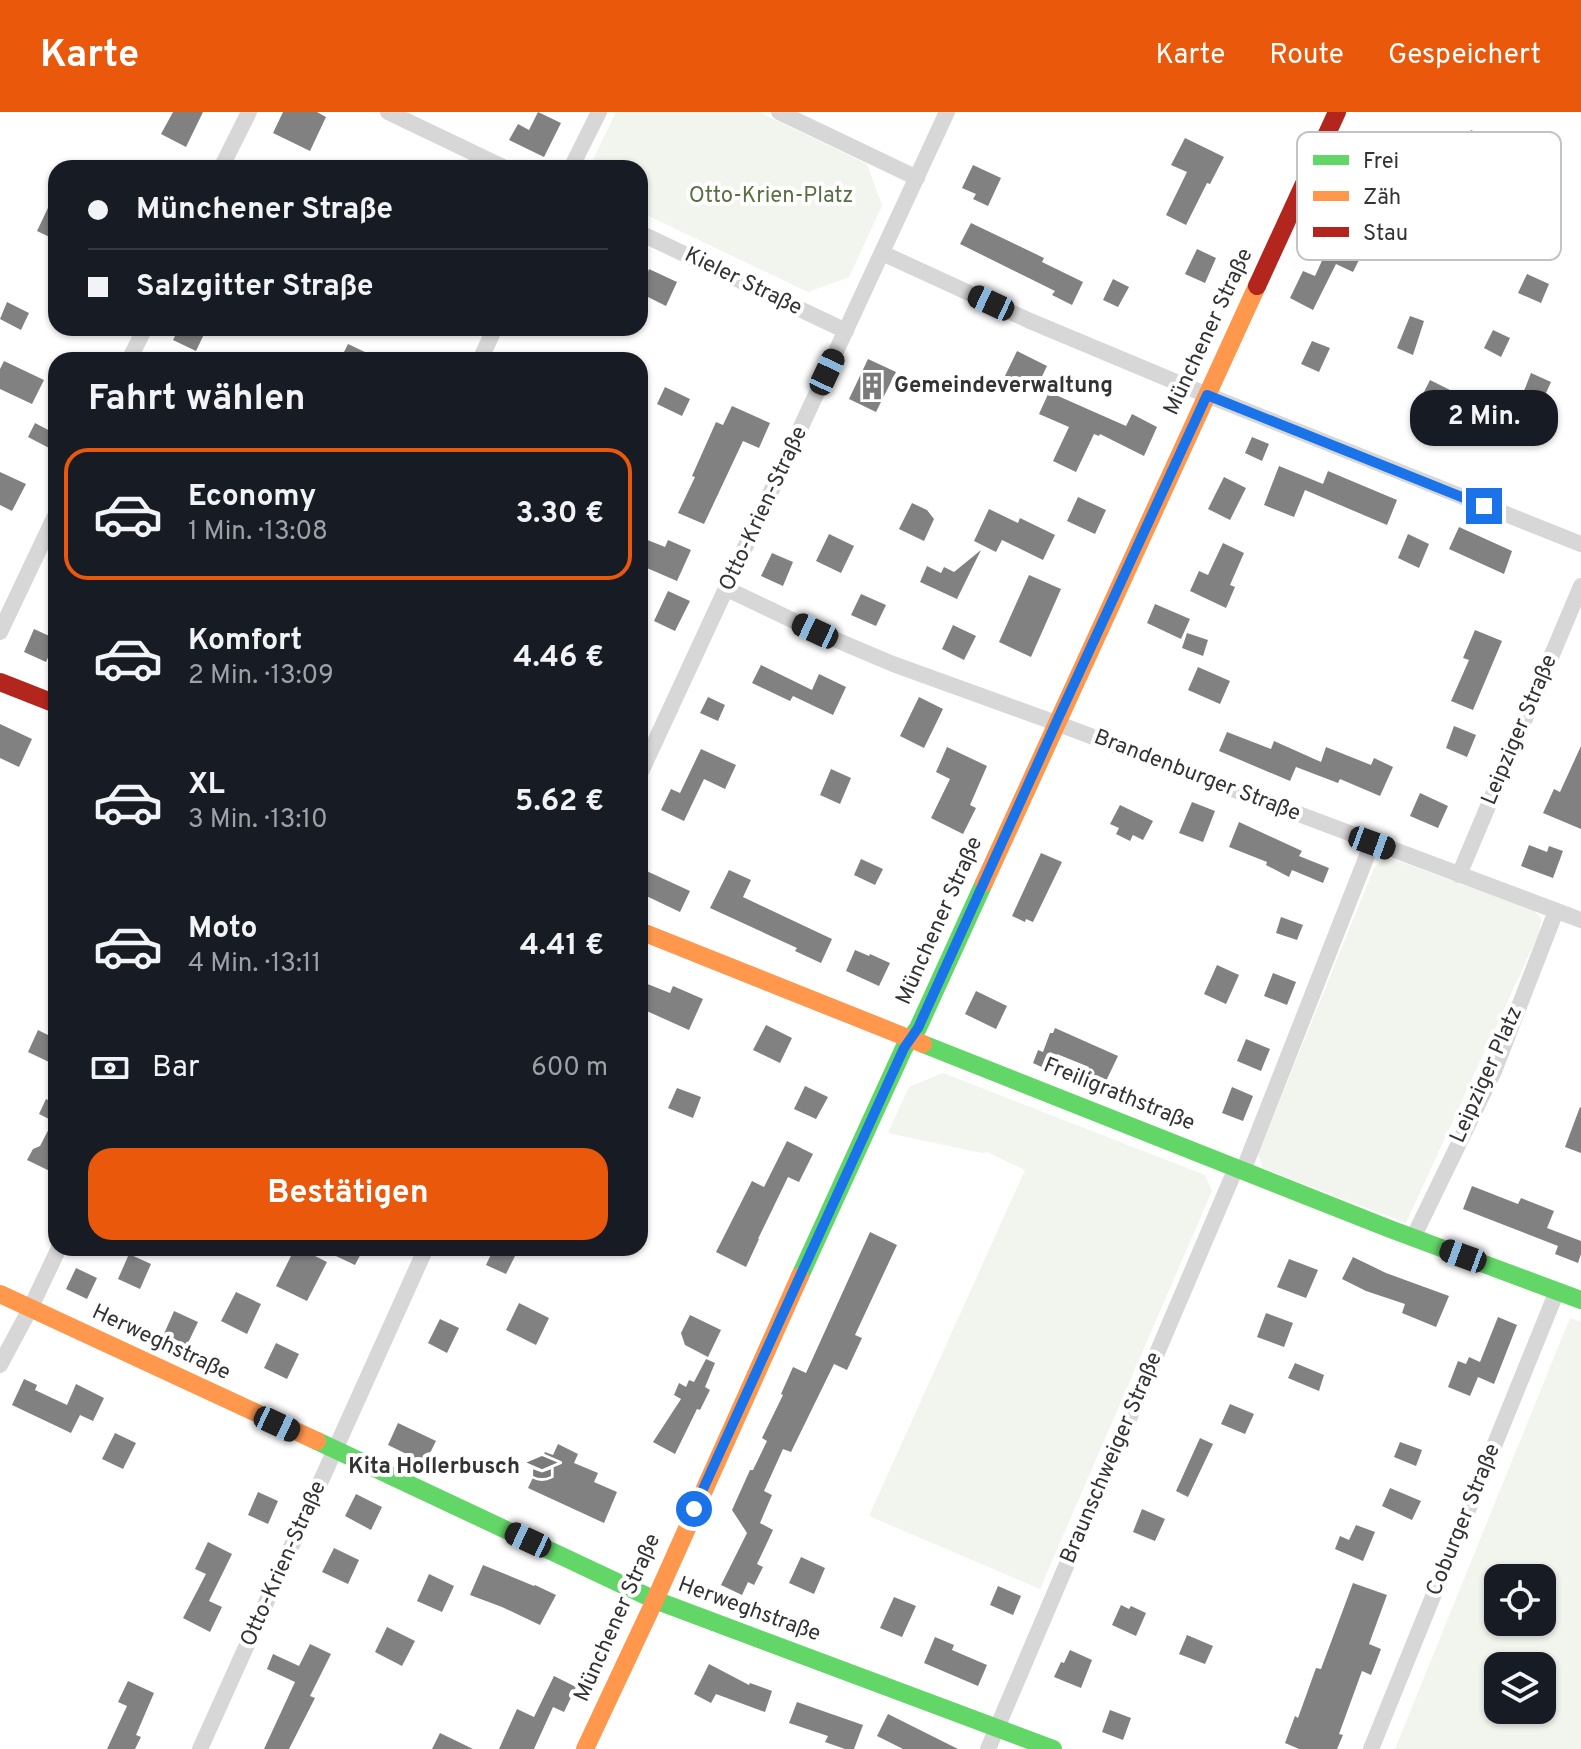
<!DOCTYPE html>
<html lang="de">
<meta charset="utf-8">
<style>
body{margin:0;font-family:Overpass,sans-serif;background:#242831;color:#f1f3f6;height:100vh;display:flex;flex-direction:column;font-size:30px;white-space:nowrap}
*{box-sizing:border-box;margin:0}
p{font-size:26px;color:#9ea1a6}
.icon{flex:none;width:44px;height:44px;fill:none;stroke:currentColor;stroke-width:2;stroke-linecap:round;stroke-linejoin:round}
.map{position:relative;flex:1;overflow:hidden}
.details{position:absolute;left:48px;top:240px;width:600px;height:904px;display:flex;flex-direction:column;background:#171b24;border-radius:24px;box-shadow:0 2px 6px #0004}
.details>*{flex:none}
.top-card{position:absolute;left:48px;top:48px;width:600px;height:176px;border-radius:24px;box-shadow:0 2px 6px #0004;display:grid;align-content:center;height:176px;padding:0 40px;background:#171b24}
.controls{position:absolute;left:1484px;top:1452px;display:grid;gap:16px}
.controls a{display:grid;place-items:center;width:72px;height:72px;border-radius:16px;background:#171b24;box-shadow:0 2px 6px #0004;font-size:40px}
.end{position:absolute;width:36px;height:36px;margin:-18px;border:10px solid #1a73e8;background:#fff;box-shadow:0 0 0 4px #fff}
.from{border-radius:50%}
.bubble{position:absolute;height:56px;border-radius:24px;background:#171b24;box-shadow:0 2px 6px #0004;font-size:26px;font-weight:700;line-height:56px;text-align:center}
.car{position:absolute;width:24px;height:48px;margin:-24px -12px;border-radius:10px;box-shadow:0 0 6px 2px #0007;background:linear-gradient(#222 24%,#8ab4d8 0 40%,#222 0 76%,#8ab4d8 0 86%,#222 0)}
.top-card b{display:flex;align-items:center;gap:28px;height:76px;font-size:30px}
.top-card b+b{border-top:2px solid #363941}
.top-card i{width:20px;height:20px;background:#f1f3f6}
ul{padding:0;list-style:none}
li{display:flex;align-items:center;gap:24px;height:132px;margin:0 16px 12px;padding:0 24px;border:4px solid transparent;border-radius:24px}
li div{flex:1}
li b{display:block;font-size:30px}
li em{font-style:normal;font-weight:700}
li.current{border-color:#ea580c}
li>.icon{width:72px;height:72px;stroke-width:1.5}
h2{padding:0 40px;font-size:36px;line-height:96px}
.pay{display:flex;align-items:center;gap:20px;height:88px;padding:0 40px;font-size:30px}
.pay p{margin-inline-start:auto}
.action{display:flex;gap:16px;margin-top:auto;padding:16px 40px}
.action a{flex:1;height:92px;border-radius:24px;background:#ea580c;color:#fff;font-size:32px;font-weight:700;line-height:92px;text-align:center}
header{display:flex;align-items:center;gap:48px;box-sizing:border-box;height:112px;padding:0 40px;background:#ea580c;color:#fff}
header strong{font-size:38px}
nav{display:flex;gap:44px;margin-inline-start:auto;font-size:28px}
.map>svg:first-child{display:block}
.green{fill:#f1f5ed;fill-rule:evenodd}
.building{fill:#818181}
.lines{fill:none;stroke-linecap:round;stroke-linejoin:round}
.street{stroke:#d7d7d7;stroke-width:16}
.fast{stroke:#63d668;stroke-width:18}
.slow{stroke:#ff974d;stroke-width:18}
.jam{stroke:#b3261e;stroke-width:18}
.route{stroke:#1a73e8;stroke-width:10}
.labels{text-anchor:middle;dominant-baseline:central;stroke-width:8;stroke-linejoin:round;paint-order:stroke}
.park-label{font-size:22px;fill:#56703f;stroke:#fff}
.street-label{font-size:22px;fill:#333;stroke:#fff}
.poi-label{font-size:22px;font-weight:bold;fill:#333;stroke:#fff;text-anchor:start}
.key{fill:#fff;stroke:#c2c2c2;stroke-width:2}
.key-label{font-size:22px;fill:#333}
</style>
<header>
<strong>Karte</strong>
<nav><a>Karte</a><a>Route</a><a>Gespeichert</a></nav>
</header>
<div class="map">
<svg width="1581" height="1637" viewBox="0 0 1581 1637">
<rect width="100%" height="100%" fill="#fff"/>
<path class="green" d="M616,0H759L867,52L882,94L849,165L808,180L640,100V56H589Z
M1393,747L1535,799L1541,807L1539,821L1406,1111L1263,1056L1258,1042L1374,756L1382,748Z
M943,961L1205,1063L1212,1079L1040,1477L869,1404L1025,1058L987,1040L982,1041L888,1021L909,975Z
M1570,1206L1581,1210V1637H1395ZM1498,1466H1542V1510H1498ZM1498,1554H1542V1598H1498Z"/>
<path class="building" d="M173,0H203L186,35L161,22Z
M283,0H317L326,5L310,39L273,21Z
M538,0L561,11L544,45L509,28L518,12L529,18Z
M1471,18L1493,29L1477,60L1456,49Z
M1185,26L1224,45L1210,72L1207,71L1186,113L1166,103L1187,60L1171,53Z
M973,53L1001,66L988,94L973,87L976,82L962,76Z
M56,79V128L37,119Z
M971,111L1044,146L1042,150L1083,170L1072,193L1052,183L1055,179L960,132Z
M1336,118L1357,128L1349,143L1359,148L1353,160L1336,152L1313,198L1290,186L1303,159L1315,164Z
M1197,137L1216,146L1205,171L1185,162Z
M649,157L677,170L666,194L640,181Z
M1527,162L1549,172L1541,191L1518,181Z
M1113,167L1129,175L1118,195L1103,188Z
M7,190L29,201L21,218L0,207Z
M1410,204L1424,209L1413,243L1397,236Z
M179,216H207L196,239L173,228Z
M1493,218L1510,226L1501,245L1484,236Z
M1312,229L1330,236L1319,260L1301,252Z
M348,232L382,248H340Z
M1017,239L1047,254L1034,281L1004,266Z
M868,247L896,260L876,300L849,287Z
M4,249L44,268L32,292L0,277V257Z
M1531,261L1551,270L1541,292L1522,284Z
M1430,268L1500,303L1487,330L1439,306L1435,313L1413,302Z
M665,275L690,287L682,304L657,292Z
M1049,280L1126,314L1132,302L1157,315L1144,344L1100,322L1099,324L1094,322L1076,360L1053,349L1069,315L1039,302Z
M732,294L770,311L759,336L743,329L704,412L678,401L695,365L692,364L716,310L723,313Z
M35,311L56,322V327L51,337L28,325Z
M1252,325L1269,332L1262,349L1245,341Z
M1279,354L1323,372L1328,359L1397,388L1387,413L1305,378L1294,405L1264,393Z
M0,360L26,372L12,399L0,393Z
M1224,365L1246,376L1230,408L1208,397Z
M1078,385L1106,398L1095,422L1067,409Z
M912,391L927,398L934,407L924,429L899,417Z
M989,397L1018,411L1020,406L1055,423L1043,448L1002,428L996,440L974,429Z
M1459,415L1512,439L1504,462L1449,437Z
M829,422L854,434L841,461L816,449Z
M1408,422L1429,432L1419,456L1398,446Z
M640,425L665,435L668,428L691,438L677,469L640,453Z
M1223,431L1244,441L1230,473L1235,475L1226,496L1190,479L1199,459L1208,463Z
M981,438L957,487L920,470L927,454L941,461L944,455L954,460Z
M772,441L793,450L783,474L761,464Z
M1029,463L1061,477L1031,545L999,530Z
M668,479L690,489L675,519L654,509Z
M861,482L886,493L876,514L851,503Z
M1155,492L1190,507L1181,527L1147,511Z
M953,513L976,524L964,548L942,537Z
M34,517L56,527L46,550L24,540Z
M1475,518L1502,529L1473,598L1451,589L1469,548L1463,546Z
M1187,521L1208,528L1203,544L1182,536Z
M761,553L812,578L819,562L846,575L833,603L793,584L790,589L752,571Z
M1198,555L1230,569L1220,592L1188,578Z
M708,585L725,593L718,609L700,601Z
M919,585L943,597L924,636L900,624Z
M0,612L32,627L19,655L0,646Z
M1454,614L1476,623L1467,645L1446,636Z
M1227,620L1271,637L1274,629L1321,650L1326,635L1371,653L1374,646L1393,655L1380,684L1340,667L1338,671L1296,655L1290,669L1219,639Z
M1581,634V717L1543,701L1554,677L1560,680Z
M947,635L987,654L970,693L976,696L963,722L931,706L950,667L936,660Z
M701,637L736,653L725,677L704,667L684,709L661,698L671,677L680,681Z
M831,657L851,666L840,692L820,683Z
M1420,681L1448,694L1438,716L1410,704Z
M1192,690L1215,699L1203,730L1179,721Z
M1120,693L1153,709L1143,728L1133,723L1130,729L1116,722L1119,716L1110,712Z
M1239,710L1302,739L1299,744L1329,756L1323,771L1292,758L1289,765L1266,753L1267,750L1229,735Z
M1529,733L1547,740L1549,734L1563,739L1553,766L1521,754Z
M1041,741L1062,750L1033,810L1026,807L1025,810L1012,804Z
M861,747L883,757L875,773L854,763Z
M640,756L690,779L680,800L640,781Z
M729,758L751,768L743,785L832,827L821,851L795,839L797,836L710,796Z
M1281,805L1303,813L1297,828L1276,821Z
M855,838L869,844L870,842L890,851L879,874L846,859Z
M1217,853L1239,863L1226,892L1204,882Z
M1273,861L1296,870L1287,893L1264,884Z
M640,869L670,881L673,874L703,887L689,918L640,896Z
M976,879L1007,894L996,917L965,902Z
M766,913L792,926L780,951L753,938Z
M1055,916L1118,944L1106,969L1086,959L1089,955L1057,942L1050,959L1033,951L1038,938L1043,940L1050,921H1053Z
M38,918L56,927V936L49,950L28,940Z
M1246,927L1270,937L1261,959L1237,949Z
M805,974L828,985L816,1007L794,997Z
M1232,975L1253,984L1243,1009L1222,1001Z
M677,976L701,985L693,1006L668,996Z
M46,987L56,992V1062L27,1048L33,1037L40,1034L53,1009L39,1002Z
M1580,995L1581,996V1041L1565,1035Z
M787,1029L813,1042L799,1070L788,1065L758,1127H759L746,1155L716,1140L752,1069L764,1075Z
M1472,1074L1518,1092L1521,1086L1554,1099L1547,1116L1581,1129V1142L1578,1151L1555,1142L1558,1134L1463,1097Z
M870,1120L897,1133L855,1223L862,1226L847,1258L834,1252L791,1340L783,1337L764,1379L772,1383L760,1411L773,1418L757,1452L763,1455L754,1473L748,1470L742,1483L721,1473L747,1421L732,1398L750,1358H753L767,1329L762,1326L783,1283L781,1282L793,1255L806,1261Z
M295,1136H299L327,1150L307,1189L276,1174Z
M319,1136H364L355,1153Z
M494,1136H503L516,1142L506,1162L486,1153Z
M129,1142L151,1152L140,1177L118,1167Z
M1353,1145L1386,1161L1449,1184L1436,1215L1402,1201L1405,1192L1366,1179L1342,1167Z
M1289,1147L1318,1158L1306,1186L1277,1175Z
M76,1156L97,1166L87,1187L66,1177Z
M236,1180L261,1192L247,1222L221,1209Z
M519,1191L549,1206L536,1233L506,1218Z
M174,1199L198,1210L187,1233L164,1222Z
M1266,1201L1293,1211L1284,1235L1257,1225Z
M690,1203L721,1218L708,1245L685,1233L681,1221Z
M1498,1205L1517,1213L1494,1272L1478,1265L1470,1284L1448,1275L1458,1249L1466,1252L1469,1245L1480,1250Z
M440,1207L459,1216L447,1241L428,1231Z
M276,1231L299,1242L287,1267L264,1256Z
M706,1247L715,1251L705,1275L710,1278L700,1298L697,1297L675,1342L653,1330L681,1287L674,1283L679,1271L686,1275L689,1268L694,1270Z
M1295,1251L1324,1263L1319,1279L1288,1266Z
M24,1267L37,1273L35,1278L67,1293L76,1272L104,1286L93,1309L80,1303L71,1321L12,1293Z
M1230,1292L1254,1302L1245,1322L1221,1312Z
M398,1311L436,1329L425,1351L388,1333Z
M115,1321L136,1331L123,1357L102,1347Z
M1200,1326L1213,1332L1188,1385L1176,1379Z
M1400,1330L1422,1338L1416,1354L1394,1345Z
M558,1332L578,1342L574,1351L598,1361L594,1370L617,1380L604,1411L528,1376L545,1340L553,1343Z
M1390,1376L1421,1389L1412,1408L1382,1394Z
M258,1380L278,1389L268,1412L248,1403Z
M356,1382L382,1395L371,1418L345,1404Z
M1142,1397L1165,1407L1155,1429L1133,1420Z
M1356,1413L1375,1420L1363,1449L1335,1437L1340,1424L1349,1428Z
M208,1430L232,1442L209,1489L222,1495L210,1520L183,1506L206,1462L195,1457Z
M334,1436L359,1448L348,1472L322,1460Z
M801,1445L825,1456L814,1482L789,1471Z
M483,1453L534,1474L535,1473L556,1483L540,1513L502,1495L470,1483Z
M429,1462L454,1474L442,1500L417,1489Z
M1353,1471L1387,1483L1369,1532L1381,1537L1371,1563L1362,1559L1339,1622L1343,1623L1337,1637H1299L1285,1631L1295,1604L1298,1606L1316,1556L1321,1557Z
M998,1474L1021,1484L1013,1503L990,1493Z
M894,1485L916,1494L902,1525L880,1516Z
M1121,1493L1129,1497L1131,1494L1146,1501L1136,1524L1112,1513Z
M387,1515L415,1529L402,1554L375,1540Z
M1187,1523L1213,1534L1205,1552L1179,1542Z
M935,1525L954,1533L952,1538L987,1553L978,1574L924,1551Z
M310,1532L331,1542L310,1584L315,1586L289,1637H264L295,1570L267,1557L273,1542L299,1554Z
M1070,1538L1092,1548L1081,1576L1054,1565L1061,1550L1064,1551Z
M709,1552L749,1573L750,1571L772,1579L765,1600L716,1582L711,1591L694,1582Z
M554,1564L576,1575L564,1600L553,1595L534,1637H499L517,1597L534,1605Z
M128,1569L154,1581L136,1623L141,1625L135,1637H107L127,1594L118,1590Z
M797,1590L863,1613L854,1637H845L825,1630L828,1624L789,1611Z
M1110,1598L1131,1606L1123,1628L1102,1620Z
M888,1602L958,1637H903L877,1624Z
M440,1621L473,1637H432Z"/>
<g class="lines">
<path class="street" d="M388,0L505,56
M779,0L917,66
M221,56L249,0
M571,56L599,0
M640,121L846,219
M882,141L1030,209L1207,283L1581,432
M129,248L145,216
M480,248L495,216
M727,477L815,519L893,552L1056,611L1581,808
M0,520L56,402
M640,662L947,0
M1459,763L1581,474
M1243,1059L1372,731
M1413,1126L1494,959L1556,799
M0,1253L30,1197L59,1136
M200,1637L426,1136
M988,1637L1236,1056
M1371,1637L1557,1179"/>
<path class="fast" d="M923,932L1390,1117L1581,1188
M800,1164L904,936L918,916L984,771
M317,1329L655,1488L1053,1637"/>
<path class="slow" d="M984,771L1257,174
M640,819L923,932
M0,1182L317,1329
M585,1637L655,1488L800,1164"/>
<path class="jam" d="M1257,174L1337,0
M0,570L56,592"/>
</g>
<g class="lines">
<path class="route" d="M694,1397L904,936L918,916L1056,611L1207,283L1484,394"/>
</g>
<defs>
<symbol id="building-bare" viewBox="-9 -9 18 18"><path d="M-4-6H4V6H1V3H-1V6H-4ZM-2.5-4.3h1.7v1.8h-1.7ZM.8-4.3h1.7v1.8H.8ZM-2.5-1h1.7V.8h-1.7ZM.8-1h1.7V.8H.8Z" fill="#7a7a7a" stroke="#fff" stroke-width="2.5" paint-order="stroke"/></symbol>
<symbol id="school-bare" viewBox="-9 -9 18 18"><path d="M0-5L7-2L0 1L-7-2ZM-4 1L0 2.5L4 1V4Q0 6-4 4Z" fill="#7a7a7a" stroke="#fff" stroke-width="2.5" paint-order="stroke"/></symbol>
</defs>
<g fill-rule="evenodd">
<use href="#building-bare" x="852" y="254" width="40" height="40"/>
<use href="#school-bare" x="522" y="1335" width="40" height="40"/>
</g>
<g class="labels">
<g class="park-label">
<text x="771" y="84">Otto-Krien-Platz</text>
</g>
<g class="street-label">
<text transform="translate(743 170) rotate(26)">Kieler Straße</text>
<text transform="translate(1209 220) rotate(-65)">Münchener Straße</text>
<text transform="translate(764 397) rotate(-65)">Otto-Krien-Straße</text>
<text transform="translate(1520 618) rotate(-67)">Leipziger Straße</text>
<text transform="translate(1197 664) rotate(21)">Brandenburger Straße</text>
<text transform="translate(940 809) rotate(-66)">Münchener Straße</text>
<text transform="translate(1487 963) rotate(-66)">Leipziger Platz</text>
<text transform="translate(1119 983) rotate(22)">Freiligrathstraße</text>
<text transform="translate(161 1231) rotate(25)">Herweghstraße</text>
<text transform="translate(1112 1346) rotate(-67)">Braunschweiger Straße</text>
<text transform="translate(1464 1408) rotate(-68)">Coburger Straße</text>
<text transform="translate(284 1452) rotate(-66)">Otto-Krien-Straße</text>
<text transform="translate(749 1498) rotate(20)">Herweghstraße</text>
<text transform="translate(618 1506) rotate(-66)">Münchener Straße</text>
</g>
<g class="poi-label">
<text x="894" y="274">Gemeindeverwaltung</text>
<text x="520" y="1355" text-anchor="end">Kita Hollerbusch</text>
</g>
</g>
<rect x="1297" y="20" width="264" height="128" rx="12" class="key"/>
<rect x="1313" y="43" width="36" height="10" fill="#63d668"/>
<rect x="1313" y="79" width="36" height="10" fill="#ff974d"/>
<rect x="1313" y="115" width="36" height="10" fill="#b3261e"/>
<g class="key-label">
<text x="1363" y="56">Frei</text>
<text x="1363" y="92">Zäh</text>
<text x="1363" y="128">Stau</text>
</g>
</svg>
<div class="controls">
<a><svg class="icon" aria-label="locate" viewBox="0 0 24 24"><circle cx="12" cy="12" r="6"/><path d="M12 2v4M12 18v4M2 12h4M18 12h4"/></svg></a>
<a><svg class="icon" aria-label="layers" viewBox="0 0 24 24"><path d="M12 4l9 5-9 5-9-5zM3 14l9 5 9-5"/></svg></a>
</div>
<i class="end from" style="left:694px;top:1397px"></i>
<i class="end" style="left:1484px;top:394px"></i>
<div class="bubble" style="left:1410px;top:278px;width:148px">2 Min.</div>
<i class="car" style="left:991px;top:191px;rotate:295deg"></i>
<i class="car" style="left:827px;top:260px;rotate:25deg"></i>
<i class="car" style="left:815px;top:519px;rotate:295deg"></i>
<i class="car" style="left:1372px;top:731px;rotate:110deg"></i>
<i class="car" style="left:1463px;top:1144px;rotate:290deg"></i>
<i class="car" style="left:277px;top:1312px;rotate:115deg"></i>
<i class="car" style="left:528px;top:1428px;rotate:295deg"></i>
<div class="top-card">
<b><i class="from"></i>Münchener Straße</b>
<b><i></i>Salzgitter Straße</b>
</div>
<section class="details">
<h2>Fahrt wählen</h2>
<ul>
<li class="current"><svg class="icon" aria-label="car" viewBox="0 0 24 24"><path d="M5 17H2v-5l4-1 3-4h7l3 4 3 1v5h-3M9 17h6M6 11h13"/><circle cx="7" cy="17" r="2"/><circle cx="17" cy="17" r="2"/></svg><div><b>Economy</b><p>1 Min. · 13:08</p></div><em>3.30 €</em></li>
<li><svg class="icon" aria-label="car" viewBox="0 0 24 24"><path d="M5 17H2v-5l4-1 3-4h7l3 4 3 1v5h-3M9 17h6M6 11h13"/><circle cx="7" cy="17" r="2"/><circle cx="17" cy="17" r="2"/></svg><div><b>Komfort</b><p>2 Min. · 13:09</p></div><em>4.46 €</em></li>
<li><svg class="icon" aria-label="car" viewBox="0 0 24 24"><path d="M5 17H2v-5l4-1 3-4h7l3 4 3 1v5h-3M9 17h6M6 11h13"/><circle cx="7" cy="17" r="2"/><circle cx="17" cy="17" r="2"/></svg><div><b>XL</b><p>3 Min. · 13:10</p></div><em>5.62 €</em></li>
<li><svg class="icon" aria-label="car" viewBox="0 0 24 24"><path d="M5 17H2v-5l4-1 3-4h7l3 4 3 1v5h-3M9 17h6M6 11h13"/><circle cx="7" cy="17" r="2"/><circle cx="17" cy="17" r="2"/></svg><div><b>Moto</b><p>4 Min. · 13:11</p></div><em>4.41 €</em></li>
</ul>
<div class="pay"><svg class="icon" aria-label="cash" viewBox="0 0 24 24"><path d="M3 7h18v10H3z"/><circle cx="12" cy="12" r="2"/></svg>Bar<p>600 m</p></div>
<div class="action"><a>Bestätigen</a></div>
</section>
</div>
